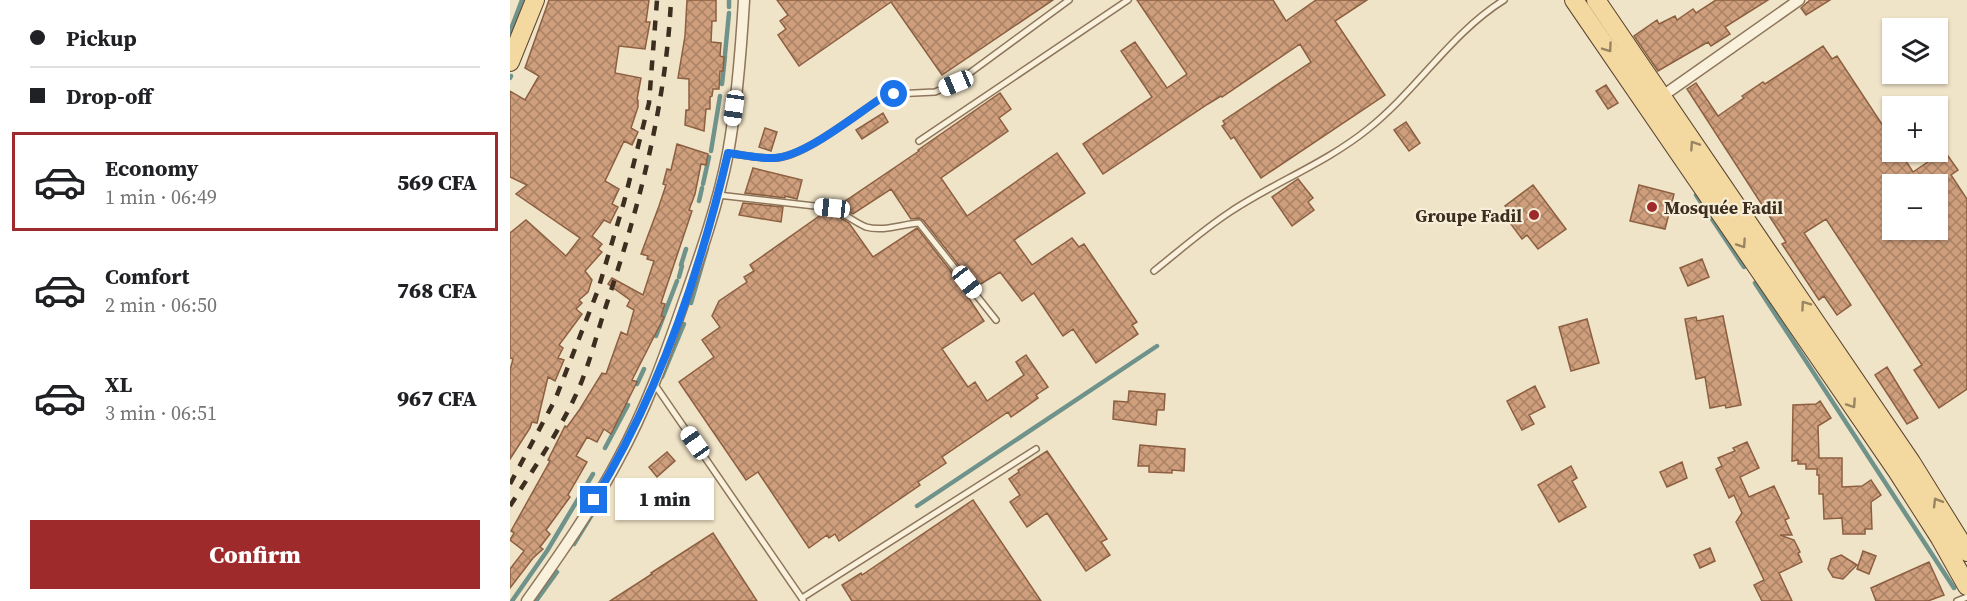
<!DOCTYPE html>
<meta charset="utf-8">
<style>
body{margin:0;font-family:"Source Serif 4",serif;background:#f2f2f2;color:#202124;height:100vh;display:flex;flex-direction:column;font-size:22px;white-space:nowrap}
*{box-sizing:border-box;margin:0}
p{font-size:20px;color:#757577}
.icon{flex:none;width:33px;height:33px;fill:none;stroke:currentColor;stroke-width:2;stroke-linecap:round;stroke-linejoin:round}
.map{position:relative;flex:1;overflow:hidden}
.sheet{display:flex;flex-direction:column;background:#fff;width:510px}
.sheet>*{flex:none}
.top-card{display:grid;align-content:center;height:132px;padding:0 30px;background:#fff}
.tools{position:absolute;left:1372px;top:18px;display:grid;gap:12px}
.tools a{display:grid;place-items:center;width:66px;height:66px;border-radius:0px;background:#fff;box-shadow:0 2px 4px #0004;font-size:30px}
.end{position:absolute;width:27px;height:27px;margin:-14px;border:8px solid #1a73e8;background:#fff;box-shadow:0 0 0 3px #fff}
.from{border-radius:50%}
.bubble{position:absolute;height:42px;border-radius:0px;background:#fff;box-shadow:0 2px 4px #0004;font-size:20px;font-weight:800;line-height:42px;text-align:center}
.car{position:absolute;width:18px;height:36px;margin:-18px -9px;border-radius:8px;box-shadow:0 0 4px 2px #0007;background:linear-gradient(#fff 24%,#345 0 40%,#fff 0 76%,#345 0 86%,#fff 0)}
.top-card b{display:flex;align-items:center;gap:21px;height:57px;font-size:22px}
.top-card b+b{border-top:2px solid #e0e0e0}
.top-card i{width:15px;height:15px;background:#202124}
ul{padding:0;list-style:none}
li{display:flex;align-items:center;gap:18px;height:99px;margin:0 12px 9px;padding:0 18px;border:3px solid transparent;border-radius:0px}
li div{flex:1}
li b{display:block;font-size:22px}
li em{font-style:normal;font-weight:800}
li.on{border-color:#9e2a2b}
li>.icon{width:54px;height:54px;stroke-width:1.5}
.button{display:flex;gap:12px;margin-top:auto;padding:12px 30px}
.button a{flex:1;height:69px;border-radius:0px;background:#9e2a2b;color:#fff;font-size:24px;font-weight:800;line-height:69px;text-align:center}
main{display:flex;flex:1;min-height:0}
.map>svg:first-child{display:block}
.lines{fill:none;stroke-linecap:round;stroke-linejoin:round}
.stream{stroke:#6f938a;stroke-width:4.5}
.building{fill:url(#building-cross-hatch);stroke:#8d5f41;stroke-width:1.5;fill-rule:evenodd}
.service-casing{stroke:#8d765c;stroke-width:8}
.minor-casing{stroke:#8d765c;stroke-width:13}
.primary-casing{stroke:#5b4430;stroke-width:20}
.service{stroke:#faf1dc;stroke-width:5}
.minor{stroke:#faf1dc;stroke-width:10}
.primary{stroke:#f3d9a0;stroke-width:18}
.rail{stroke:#3d2e20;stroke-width:4.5;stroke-dasharray:10 10;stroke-linecap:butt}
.oneway{stroke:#988460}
.route{stroke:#1a73e8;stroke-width:8}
.poi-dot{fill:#9e2a2b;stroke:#f7eed8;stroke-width:2}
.labels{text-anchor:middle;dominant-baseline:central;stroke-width:4.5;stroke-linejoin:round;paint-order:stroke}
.poi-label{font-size:18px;font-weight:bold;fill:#3d2e20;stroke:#f7eed8;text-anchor:start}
</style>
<main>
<section class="sheet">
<div class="top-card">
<b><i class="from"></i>Pickup</b>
<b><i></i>Drop-off</b>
</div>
<ul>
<li class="on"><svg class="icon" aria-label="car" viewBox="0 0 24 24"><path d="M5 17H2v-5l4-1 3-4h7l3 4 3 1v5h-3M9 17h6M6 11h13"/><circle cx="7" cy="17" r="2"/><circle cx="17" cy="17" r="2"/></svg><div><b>Economy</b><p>1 min · 06:49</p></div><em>569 CFA</em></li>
<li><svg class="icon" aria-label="car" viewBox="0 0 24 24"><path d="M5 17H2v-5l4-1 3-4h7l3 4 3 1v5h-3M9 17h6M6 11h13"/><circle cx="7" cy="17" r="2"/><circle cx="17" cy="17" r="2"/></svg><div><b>Comfort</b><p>2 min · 06:50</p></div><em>768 CFA</em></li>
<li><svg class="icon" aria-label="car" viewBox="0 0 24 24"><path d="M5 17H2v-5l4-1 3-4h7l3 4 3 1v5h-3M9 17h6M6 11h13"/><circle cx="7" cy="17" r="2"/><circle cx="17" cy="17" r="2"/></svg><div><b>XL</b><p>3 min · 06:51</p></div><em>967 CFA</em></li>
</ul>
<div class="button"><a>Confirm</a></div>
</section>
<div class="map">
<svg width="1457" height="601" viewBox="0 0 1457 601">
<defs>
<pattern id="building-cross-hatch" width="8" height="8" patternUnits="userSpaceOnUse" patternTransform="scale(1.5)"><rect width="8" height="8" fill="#cf9f7d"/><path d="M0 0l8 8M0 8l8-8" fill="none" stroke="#a98266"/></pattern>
</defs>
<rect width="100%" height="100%" fill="#f0e4c8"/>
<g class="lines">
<path class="stream" d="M219,7V0
M0,32L12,0
M215,54L219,13
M0,78L1,76
M212,84L215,56
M201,151L210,96
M193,184L199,157
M1186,195L1234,267
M189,201L192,188
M171,265L176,249
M169,277L172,266
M1245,283L1444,588
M181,303L197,248
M146,336L167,281
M152,377L174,324
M127,384L134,369
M95,448L118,405
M407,506L647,346
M64,544L86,508
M2,601L37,551L83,474
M26,601L47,572"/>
</g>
<path class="building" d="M39,0H139L136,22H140L135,49L109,46L105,73L131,78L127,99L128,100V107L121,128L128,132L122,145L114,141L95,181L109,189L102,204L108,207L100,223L94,220L82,236L92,244L88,249L92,252L75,271L82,280L78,292L69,300L72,303L66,309L72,314L49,345L53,348L48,358L54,360L45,381L38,377L27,423L22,422L20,428L0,459V370L3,359L0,358V233L16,220L56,256L70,238L6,194L17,185L0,177V91L15,100L29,76L15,68Z
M177,0H206V21H202L201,42L211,43L210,56L214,57L213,71H210L209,89H203L202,96L200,97V109H196L194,131L175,125L176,110H179V79L168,78L175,36Z
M267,0H543L432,75L381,2L289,66L268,35L276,29L270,21L278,15Z
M627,0H763L776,21L806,0H857L825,21L875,95L751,178L724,137L721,139L712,126L715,124L713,121L801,62L790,44L712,97L711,96L698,104L593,174L573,144L642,97L611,51L625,42L657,88L677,74Z
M1206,0H1258L1215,27L1220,34L1201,46L1198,42L1184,50L1148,71L1124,36L1147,20L1149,24L1165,16L1167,20L1183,9L1186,13Z
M1300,0H1320L1296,15L1291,8Z
M1313,46L1322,59L1327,56L1383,141V152H1390L1403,172L1431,153L1435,159L1438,156L1448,170L1441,175L1457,199V389L1429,408L1404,370L1412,365L1316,219L1294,233L1341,305L1327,315L1314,296L1309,300L1272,244L1276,242L1177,89L1186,83L1208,116L1234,98L1232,96L1253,82L1255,84ZM1383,184H1428V230H1383Z
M1096,85L1108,103L1098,109L1086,91Z
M490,93L501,109L489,118L498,131L431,178L457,216L547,153L575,193L504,240L522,265L562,238L569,247L574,244L627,322L622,325L628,334L586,363L563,329L553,336L524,293L512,301L490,272L466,287L413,220L409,218L401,219L381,189L343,214L328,206L409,151L408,150Z
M373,113L378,122L352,139L346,130Z
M896,122L910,143L899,151L884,130Z
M255,128L267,132L261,151L249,147Z
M167,144L198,154L196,165L191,164L185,194L179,210L182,211L151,303L155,304L151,316L154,317L122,380L127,382L101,434L94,429L87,442L77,437L66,456L77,462L58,495L60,497L36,530L40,534L30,547L33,549L23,558L0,588V569L14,551L0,540L4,533L1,531L40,461L38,460L55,426L57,427L70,409L92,373L96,374L111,332L117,335L124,310L117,306L120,300L98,284L102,278L133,295L144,261L137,259L138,256L131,254L149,206L156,185L153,184L157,169L161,170Z
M243,168L292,180L287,199L275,196V198L235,193Z
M788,179L803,198L798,202L804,210L782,226L762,197Z
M1023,185L1056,229L1028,249L1017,235L1012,239L1000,223L1005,219L995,206Z
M1129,185L1164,194L1155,229L1120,221Z
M233,203L273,207L271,222L229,215Z
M315,212L324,214L339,223L363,257L407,228L458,293L456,294L474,321L432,349L458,387L465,382L477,401L514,375L506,362L516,355L538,387L526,395L528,398L501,417L498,412L432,457L436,463L408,482L410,485L329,541L325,534L319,538L317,535L299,548L248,472L236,480L169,382L204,357L192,340L210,327L202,316L209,301L237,282L234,277L244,271L240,265Z
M1192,259L1199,277L1178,286L1170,268Z
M1213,316L1231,405L1216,408L1215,405L1200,408L1195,377L1186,379L1175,319L1186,317L1187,321Z
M1077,319L1089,363L1061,371L1049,327Z
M1377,367L1408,418L1397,424L1365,375Z
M1025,386L1035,407L1019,415L1024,424L1012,430L997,401Z
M619,391L655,394L654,410H647L646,425L603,419L604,401L618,402Z
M1310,401L1321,418L1308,426L1309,458H1332V487L1352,486L1361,480L1371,495L1361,502L1362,529H1355V534H1333L1332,518L1314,519L1313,494H1309V475H1307V469H1296V464H1288V460L1282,461L1283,405L1306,404Z
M1237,442L1249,468L1230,477L1239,497L1264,486L1279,518L1275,520L1282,535H1270L1284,540L1290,552L1288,553L1292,562L1269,573L1282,601H1252L1244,585L1254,580L1226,522L1232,513L1224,495L1219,498L1206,469L1212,466L1208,458L1225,451L1223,448Z
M630,445L675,449L674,471L662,470V473L639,472V466H628Z
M537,451L597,539L591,542L600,555L576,571L537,513L517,527L500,502L510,495L499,479L509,472L508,470Z
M157,452L165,461L147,477L139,467Z
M1172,462L1177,478L1157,487L1150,472Z
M1061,466L1067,478L1062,481L1076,507L1049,522L1028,485Z
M463,500L531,601H342L332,585L351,573L352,575Z
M203,533L247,601H100L142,574L141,573Z
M1200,548L1205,561L1190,568L1184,555Z
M1353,551L1366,556L1359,574L1347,569Z
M1331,555L1347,565L1333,579L1323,577L1318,569L1321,559Z
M1419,562L1434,595L1418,601H1366L1361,588Z"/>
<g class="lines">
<defs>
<path id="service" d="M409,141L618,0
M218,153C233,155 250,159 265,158C294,157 344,116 370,99L384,94L425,92L446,83L559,0
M208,195L322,208C334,213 344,222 356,227C373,232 393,224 409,223L486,320
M644,271C669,251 694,229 720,212C765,182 816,163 858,129C907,90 941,33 994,0
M145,385L293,600
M292,598L526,449
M1447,601L1457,597"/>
<path id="minor" d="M1151,97L1289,0
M17,601C49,556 82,509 108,460C136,409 155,356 174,301C191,253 208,204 218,153C227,103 231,51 234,0"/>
<path id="primary" d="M1064,0L1387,471L1430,538L1457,586
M1086,0L1401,462L1457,552
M0,62L25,0"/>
</defs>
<use href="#service" class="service-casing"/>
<use href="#minor" class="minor-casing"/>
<use href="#primary" class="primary-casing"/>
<use href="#service" class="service"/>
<use href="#minor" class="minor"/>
<use href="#primary" class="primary"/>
<path class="rail" d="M0,484L45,400L88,290L114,202L139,103L147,0
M0,506C24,468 51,429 69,388C80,362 87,333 96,306C129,207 156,105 161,0"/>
</g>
<defs><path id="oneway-chevron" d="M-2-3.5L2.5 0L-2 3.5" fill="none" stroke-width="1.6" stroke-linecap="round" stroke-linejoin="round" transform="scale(1.5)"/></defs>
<g class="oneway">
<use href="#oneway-chevron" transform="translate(1098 48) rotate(55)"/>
<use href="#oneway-chevron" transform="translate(1184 145) rotate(-124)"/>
<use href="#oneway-chevron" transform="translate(1232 244) rotate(56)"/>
<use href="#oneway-chevron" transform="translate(1295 305) rotate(-125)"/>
<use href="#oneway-chevron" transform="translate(1342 404) rotate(56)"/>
<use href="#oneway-chevron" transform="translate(1427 502) rotate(-121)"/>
</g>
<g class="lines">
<path class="route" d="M84,500C149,394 190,273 218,153C233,155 250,159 264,158C294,157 344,116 370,99L384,94"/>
</g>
<g class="poi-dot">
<circle cx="1142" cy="207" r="6"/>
<circle cx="1024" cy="215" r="6"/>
</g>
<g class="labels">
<g class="poi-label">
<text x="1154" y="207">Mosquée Fadil</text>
<text x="1012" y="215" text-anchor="end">Groupe Fadil</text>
</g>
</g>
</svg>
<div class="tools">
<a><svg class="icon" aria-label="layers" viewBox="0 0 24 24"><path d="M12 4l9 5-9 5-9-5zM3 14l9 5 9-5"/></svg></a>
<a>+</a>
<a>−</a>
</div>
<i class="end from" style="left:384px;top:94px"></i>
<i class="end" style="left:84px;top:500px"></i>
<div class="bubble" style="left:105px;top:478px;width:99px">1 min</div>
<i class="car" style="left:446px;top:83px;rotate:247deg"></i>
<i class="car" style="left:224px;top:108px;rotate:188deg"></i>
<i class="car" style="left:322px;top:208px;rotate:276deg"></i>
<i class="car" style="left:457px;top:282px;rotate:142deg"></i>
<i class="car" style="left:185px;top:443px;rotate:325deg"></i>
</div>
</main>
